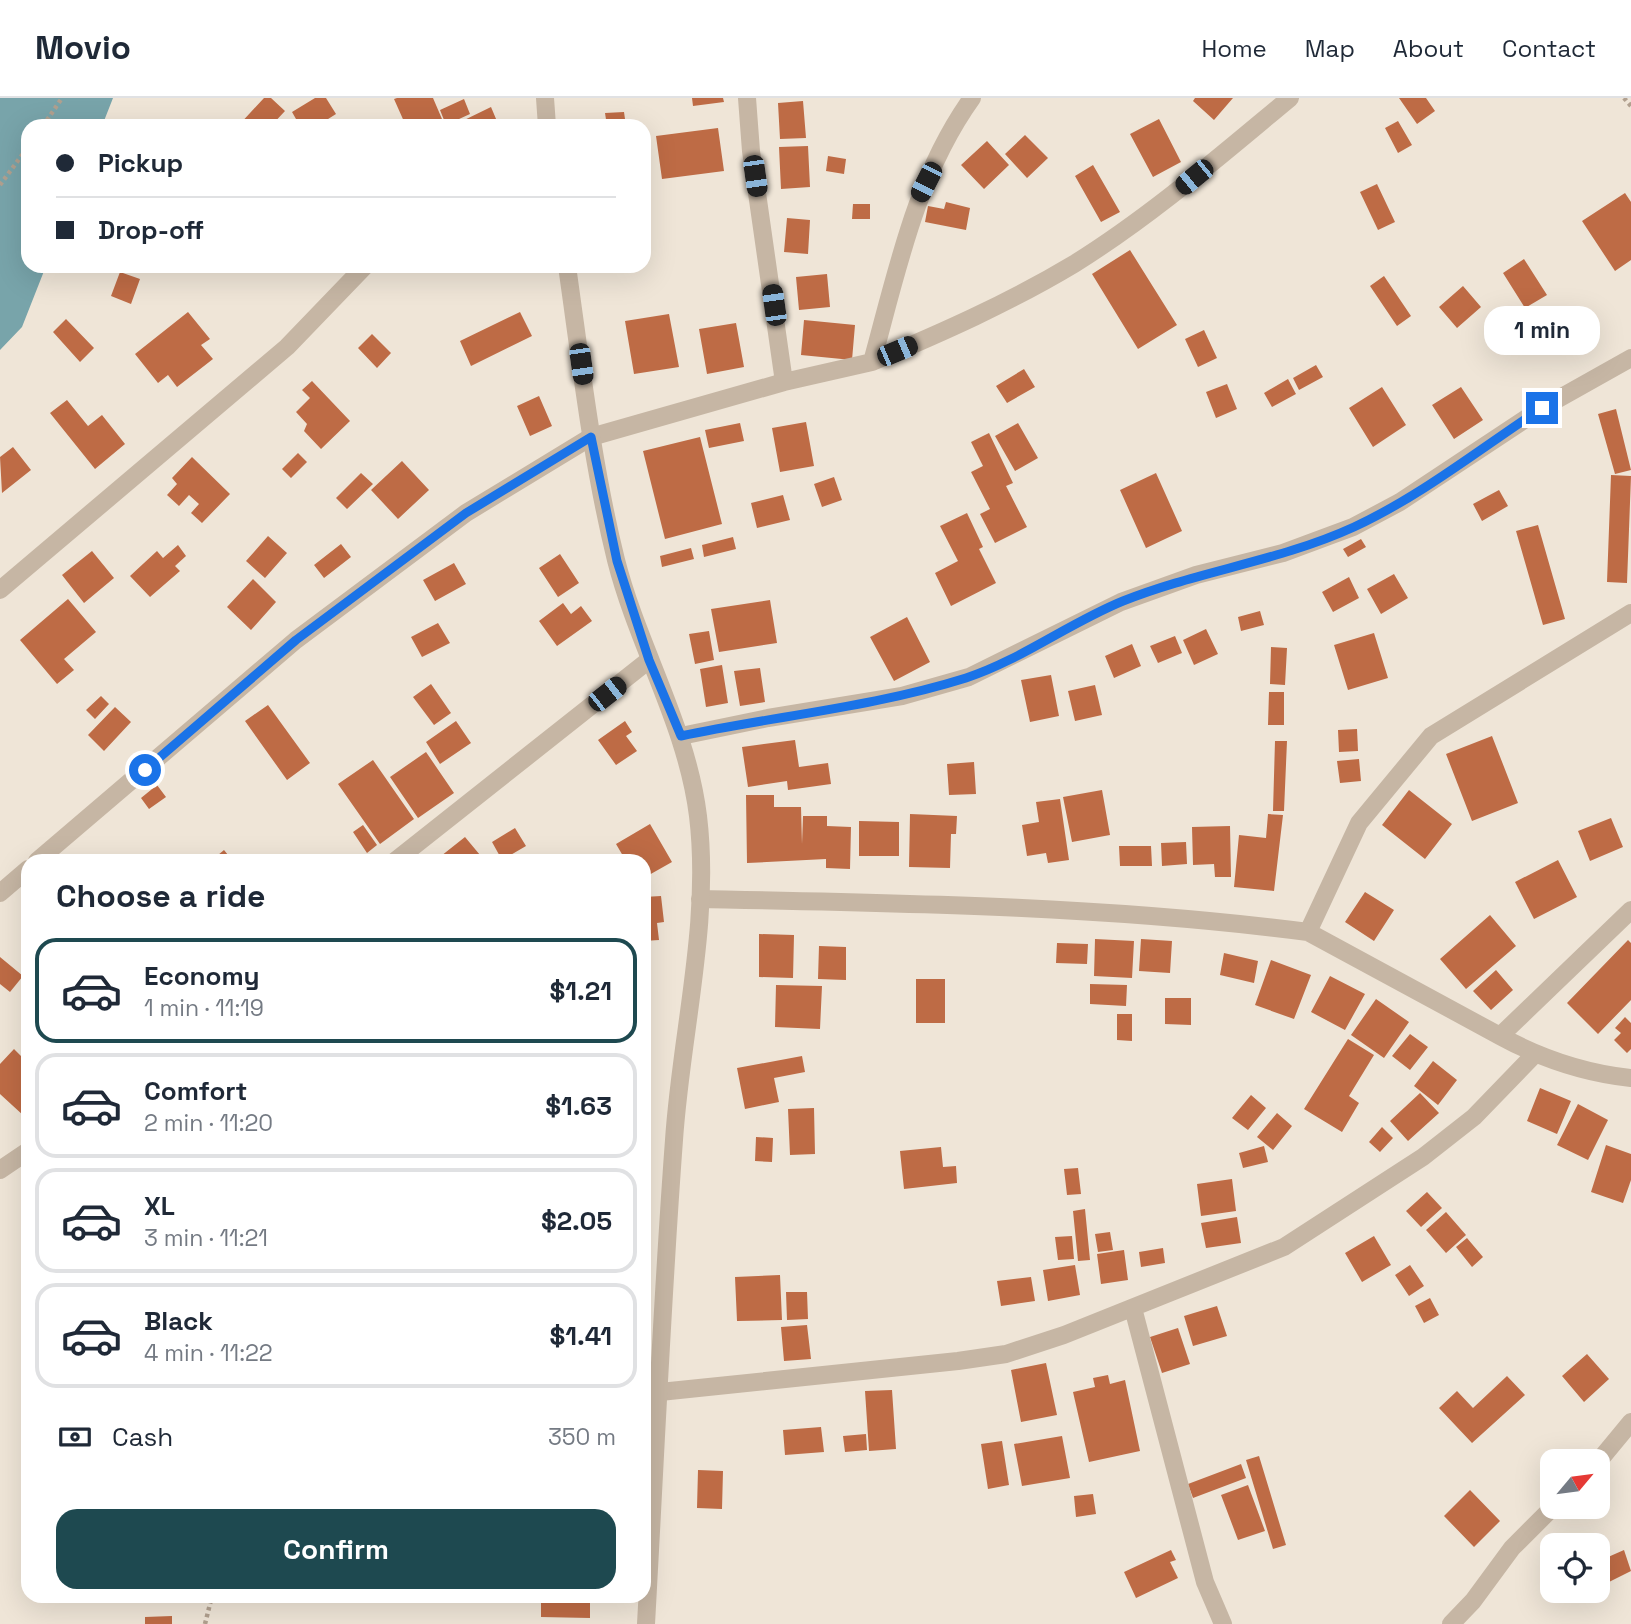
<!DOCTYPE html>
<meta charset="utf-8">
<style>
body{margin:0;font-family:"Space Grotesk",sans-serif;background:#f6f6f7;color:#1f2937;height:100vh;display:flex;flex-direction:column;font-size:26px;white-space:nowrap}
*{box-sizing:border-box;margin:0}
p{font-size:23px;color:#747a83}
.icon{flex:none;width:38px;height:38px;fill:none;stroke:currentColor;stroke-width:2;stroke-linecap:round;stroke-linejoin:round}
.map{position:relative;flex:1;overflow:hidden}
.details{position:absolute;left:21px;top:756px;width:630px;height:749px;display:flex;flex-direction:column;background:#fff;border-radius:21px;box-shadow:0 7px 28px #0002}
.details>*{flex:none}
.banner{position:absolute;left:21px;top:21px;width:630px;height:154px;border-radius:21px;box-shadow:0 7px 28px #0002;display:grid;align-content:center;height:154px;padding:0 35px;background:#fff}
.needle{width:46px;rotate:61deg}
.controls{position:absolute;left:1540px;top:1351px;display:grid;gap:14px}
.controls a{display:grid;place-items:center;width:70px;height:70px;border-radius:14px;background:#fff;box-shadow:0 7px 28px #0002;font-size:35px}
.end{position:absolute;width:32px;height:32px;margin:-16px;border:9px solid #1a73e8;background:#fff;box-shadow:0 0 0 4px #fff}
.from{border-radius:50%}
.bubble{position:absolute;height:49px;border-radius:21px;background:#fff;box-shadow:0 7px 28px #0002;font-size:23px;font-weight:700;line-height:49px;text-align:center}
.car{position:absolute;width:21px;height:42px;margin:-21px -10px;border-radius:9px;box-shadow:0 0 5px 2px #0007;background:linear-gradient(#222 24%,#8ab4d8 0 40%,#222 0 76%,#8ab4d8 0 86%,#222 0)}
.banner b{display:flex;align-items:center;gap:24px;height:66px;font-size:26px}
.banner b+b{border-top:2px solid #e0e1e3}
.banner i{width:18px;height:18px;background:#1f2937}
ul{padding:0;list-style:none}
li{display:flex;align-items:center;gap:21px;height:105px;margin:0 14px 10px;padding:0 21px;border:4px solid #e0e1e3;border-radius:21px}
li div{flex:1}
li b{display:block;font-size:26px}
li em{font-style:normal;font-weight:700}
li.current{border-color:#1e4950}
li>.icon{width:63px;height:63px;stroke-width:1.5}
h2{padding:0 35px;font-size:32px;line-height:84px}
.pay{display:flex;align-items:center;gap:18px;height:77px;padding:0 35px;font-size:26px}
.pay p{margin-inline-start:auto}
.action{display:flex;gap:14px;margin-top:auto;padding:14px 35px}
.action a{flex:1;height:80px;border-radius:21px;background:#1e4950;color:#fff;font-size:28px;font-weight:700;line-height:80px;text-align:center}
header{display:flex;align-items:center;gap:42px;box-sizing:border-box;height:98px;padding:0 35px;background:#fff;border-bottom:2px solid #e0e1e3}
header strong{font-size:33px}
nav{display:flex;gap:38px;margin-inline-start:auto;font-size:24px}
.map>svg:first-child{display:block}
.water{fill:#78a4aa}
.building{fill:#be6b45}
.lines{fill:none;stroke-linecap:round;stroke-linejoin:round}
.path{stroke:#b1a08f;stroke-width:4.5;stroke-dasharray:3.5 3.5;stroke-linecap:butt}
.minor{stroke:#c6b6a4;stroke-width:18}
.tertiary{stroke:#c6b6a4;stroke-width:18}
.route{stroke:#1a73e8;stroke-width:9}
</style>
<header>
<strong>Movio</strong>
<nav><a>Home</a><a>Map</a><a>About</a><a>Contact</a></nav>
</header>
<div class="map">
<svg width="1631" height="1526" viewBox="0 0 1631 1526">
<rect width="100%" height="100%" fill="#efe5d7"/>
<path class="water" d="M0,0H113L102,28H28V168H46L22,229L0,252Z"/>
<path class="building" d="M264,0H271L285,13L271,28H238Z
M315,0H326L336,16L317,28H300L292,14Z
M397,0H433L445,28H406L394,1Z
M692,0H723L724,4L693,8Z
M1195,0H1233L1214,22L1193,3Z
M1399,0H1426L1435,13L1417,26Z
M464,1L470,16L446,27L440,12Z
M803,3L806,40L780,41L778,5Z
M491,9L499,28H452Z
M624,14L626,28H607L605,15Z
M1159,21L1181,64L1153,79L1130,36Z
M1398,23L1412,47L1398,55L1385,30Z
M718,30L724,73L662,81L656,38Z
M1025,37L1048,60L1027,80L1005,56Z
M987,43L1009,67L984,91L961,67Z
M808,48L810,89L781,91L779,49Z
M828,58L846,61L844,76L826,73Z
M1093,67L1120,114L1101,124L1075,78Z
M1377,86L1395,124L1378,132L1360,94Z
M1625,95L1631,104V162L1615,173L1582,123Z
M946,104L970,110L966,132L925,124L928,108L944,111Z
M853,106H870V121H852Z
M787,120L810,122L808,156L784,154Z
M1130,152L1177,227L1138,251L1092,176Z
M1524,161L1547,197L1525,210L1503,175Z
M120,174L140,181L131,206L111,198Z
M827,176L830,209L799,212L796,179Z
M1384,178L1411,218L1397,228L1370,188Z
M1463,188L1481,209L1457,230L1439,209Z
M188,214L210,241L201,247L213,261L177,289L168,277L158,285L135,256Z
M520,214L532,238L471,268L460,243Z
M669,216L679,269L634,276L625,223Z
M66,221L94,250L80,264L53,234Z
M804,222L855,227L852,262L801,257Z
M736,225L744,269L707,276L699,231Z
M1204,232L1217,260L1198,269L1185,241Z
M372,236L391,255L377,270L358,250Z
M1316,267L1323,279L1299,292L1293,280Z
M1024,271L1035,289L1007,305L996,288Z
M1288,281L1296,296L1272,309L1264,295Z
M312,283L350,323L321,351L304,333L307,326L296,314L310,300L302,292Z
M1227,286L1237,311L1216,320L1206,294Z
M1382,289L1406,327L1373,349L1349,310Z
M1461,289L1483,322L1454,341L1432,307Z
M539,298L552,328L530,338L517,308Z
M67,302L88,328L102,317L125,346L95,371L50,315Z
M1616,311L1631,372L1615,376L1598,316Z
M806,324L814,368L780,374L772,330Z
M740,325L744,343L709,350L705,332Z
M1018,325L1038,360L1015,373L995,338Z
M989,335L1013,385L1006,388L1027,429L995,445L980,416L990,411L971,374L983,368L971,344Z
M700,339L722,426L665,441L643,353Z
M13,349L31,372L2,395L0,359Z
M298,355L307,364L291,380L282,371Z
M192,359L230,396L202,425L191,415L199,406L189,397L179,408L167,397L177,386L172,380Z
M402,363L429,392L398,421L371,392Z
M361,375L373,386L347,411L336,400Z
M1156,375L1182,433L1146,450L1120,392Z
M1611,377L1631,378L1627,485L1607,484Z
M834,379L842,402L822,409L814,386Z
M1499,392L1508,408L1482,423L1473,406Z
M783,397L790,422L757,430L751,405Z
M967,415L983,449L979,451L996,485L951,508L935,475L958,463L940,428Z
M1538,427L1565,521L1543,527L1516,433Z
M268,438L287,455L265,480L246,463Z
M733,439L736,451L704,459L702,447Z
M1361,441L1366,449L1348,459L1343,451Z
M341,446L351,459L324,480L314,467Z
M178,447L186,458L175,468L180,473L150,499L130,478L157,453L163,460Z
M691,450L694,461L662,469L660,458Z
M92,453L114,480L84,505L62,477Z
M560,456L579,485L558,499L539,470Z
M454,465L466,486L435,503L423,482Z
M1394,476L1408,500L1381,516L1367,491Z
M1349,479L1359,500L1333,514L1322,494Z
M253,481L276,504L251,532L227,509Z
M68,501L96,534L64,561L74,572L57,586L20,542Z
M770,502L777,545L719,554L711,511Z
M563,505L571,516L581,508L592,523L557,548L539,523Z
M1260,513L1264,527L1241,533L1238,519Z
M907,519L930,564L894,583L870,539Z
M438,525L450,545L422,559L411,539Z
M1206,531L1218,556L1194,567L1183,542Z
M709,533L714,562L695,566L689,536Z
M1374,535L1388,580L1348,592L1334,547Z
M1175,538L1182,555L1158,565L1150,548Z
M1132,546L1141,568L1114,580L1105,558Z
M1271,549L1287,550L1285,587L1270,586Z
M722,567L728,605L706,609L700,571Z
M760,570L765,604L740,608L734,573Z
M1051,577L1059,618L1030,624L1021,582Z
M431,586L451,615L434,627L413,599Z
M1095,587L1102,617L1075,623L1068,593Z
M1269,594H1284V627H1268Z
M101,598L109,606L95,621L86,612Z
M268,607L310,665L287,682L245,623Z
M115,609L131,624L104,653L88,637Z
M456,623L471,645L440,666L426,644Z
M625,623L632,634L626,638L637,653L616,667L598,642Z
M1357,631L1358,653L1339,654L1338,632Z
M1492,638L1518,705L1472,723L1446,656Z
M795,642L799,669L828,665L831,686L788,692L787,683L748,689L742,649Z
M1275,643H1287L1284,713H1273Z
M426,654L454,695L418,720L390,679Z
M1359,661L1361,683L1340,685L1337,663Z
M373,662L414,721L380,746L338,686Z
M974,664L976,696L949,697L947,666Z
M157,687L166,699L149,711L141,700Z
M1102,692L1110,737L1072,744L1063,699Z
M1409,692L1452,726L1425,761L1382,727Z
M746,697H774V709H801L802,746L803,718H827V728L851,729L850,771L826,770V761L747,765Z
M1060,701L1069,762L1048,765L1046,755L1027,758L1022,727L1039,724L1036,704Z
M910,716L957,718L956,736H951L950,770L909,769Z
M1268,716L1283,717L1274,793L1234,789L1239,737L1266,740Z
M1611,720L1623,749L1590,763L1578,733Z
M859,723L899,724V758H859Z
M650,726L672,764L649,777L644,763H626L616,746Z
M363,727L377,747L367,755L353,734Z
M1230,728L1231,779H1215L1214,766L1193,767L1192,729Z
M515,730L526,748L502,762L492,744Z
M465,739L485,763H444L441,758Z
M1186,744L1187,766L1162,768L1161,745Z
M1119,748H1151L1152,768H1120Z
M224,752L232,762L211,763Z
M1558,762L1577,799L1534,821L1515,784Z
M1365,794L1394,812L1374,843L1345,824Z
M661,798L664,824L657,825L659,842L644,843V799Z
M1490,817L1516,848L1466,891L1440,861Z
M759,836L794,837L793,880L759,879Z
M1095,841L1134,843L1132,880L1094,878Z
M1141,841L1172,843L1170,875L1139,873Z
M1628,842L1631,845V902L1598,936L1567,905Z
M1057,845L1088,846L1087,866L1056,865Z
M819,848L846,849V882L818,881Z
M1224,855L1258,863L1254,885L1220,877Z
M0,859L23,878L10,894L0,886Z
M1271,862L1311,877L1294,921L1255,907Z
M1496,872L1513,892L1491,912L1473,893Z
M1330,878L1365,896L1345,932L1311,914Z
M916,881H945V925H916Z
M1090,886L1127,887L1126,908L1090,906Z
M776,887L822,888L820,931L775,929Z
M1165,900H1191V927L1165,926Z
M1376,901L1409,924L1384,960L1351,937Z
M1117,916H1132V943L1117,942Z
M1625,919L1631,925V951L1627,955L1614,942L1621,935L1615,930Z
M1410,936L1428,949L1410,972L1392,958Z
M1348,941L1374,957L1349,998L1359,1005L1342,1034L1304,1011Z
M14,951L28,965V1014L24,1018L0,996V966Z
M802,958L805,974L774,980L779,1004L745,1011L737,970Z
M1433,963L1457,982L1438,1007L1414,988Z
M1540,990L1571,1003L1557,1036L1527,1023Z
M1420,995L1439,1015L1408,1043L1390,1023Z
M1251,997L1266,1010L1248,1032L1232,1020Z
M1578,1006L1608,1022L1588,1062L1557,1047Z
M814,1010L815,1056L790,1057L788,1011Z
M1277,1015L1292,1028L1273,1052L1257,1039Z
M1382,1029L1393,1040L1380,1054L1369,1044Z
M756,1039L773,1040L772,1064L755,1063Z
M1606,1047L1631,1056V1082L1623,1105L1591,1094Z
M1264,1048L1268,1064L1243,1070L1239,1055Z
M941,1049L943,1069L956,1068L957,1085L904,1091L900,1053Z
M1078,1070L1081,1096L1067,1097L1064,1071Z
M1232,1081L1236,1113L1201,1118L1197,1086Z
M1427,1094L1442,1110L1421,1129L1406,1113Z
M1085,1111L1090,1162L1078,1163L1073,1113Z
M1446,1114L1466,1137L1446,1155L1426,1132Z
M1237,1119L1241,1145L1206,1150L1201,1125Z
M1110,1134L1113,1152L1098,1154L1095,1136Z
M1072,1138L1074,1161L1058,1162L1055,1139Z
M1374,1138L1391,1167L1362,1184L1345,1155Z
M1467,1140L1483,1159L1472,1169L1456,1149Z
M1163,1150L1165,1165L1141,1169L1139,1154Z
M1124,1152L1128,1182L1101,1186L1097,1156Z
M1075,1167L1080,1197L1048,1203L1043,1172Z
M1410,1167L1424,1188L1409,1198L1395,1177Z
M780,1177L782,1222L737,1223L735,1179Z
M1031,1179L1035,1203L1001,1208L997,1183Z
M786,1194H807L808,1221L787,1222Z
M1430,1200L1439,1217L1424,1225L1415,1208Z
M1217,1208L1227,1238L1193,1248L1184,1218Z
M807,1227L811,1261L784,1263L781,1229Z
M1178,1230L1190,1266L1162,1275L1150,1239Z
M1587,1256L1609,1281L1584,1304L1562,1278Z
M1046,1265L1057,1317L1021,1324L1011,1272Z
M1108,1277L1110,1286L1125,1282L1140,1353L1089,1364L1073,1294L1095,1289L1093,1280Z
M1507,1278L1525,1297L1472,1345L1439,1310L1457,1293L1473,1310Z
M892,1292L896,1351L869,1353L865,1293Z
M821,1329L824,1354L785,1357L783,1332Z
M866,1336L867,1352L845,1354L843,1338Z
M1062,1338L1070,1380L1022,1388L1014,1346Z
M1002,1343L1009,1387L988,1391L981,1346Z
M1259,1358L1286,1447L1273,1451L1246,1362Z
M1241,1366L1246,1380L1193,1400L1188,1386Z
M698,1372L723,1373L722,1411L697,1410Z
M1248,1387L1265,1433L1238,1442L1221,1397Z
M1470,1392L1500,1423L1474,1449L1444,1418Z
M1093,1396L1096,1416L1076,1419L1074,1398Z
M1171,1452L1176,1462L1170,1464L1178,1480L1136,1500L1124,1474Z
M1624,1452L1631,1473L1609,1484L1599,1463Z
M541,1498H590V1520L541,1519Z
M172,1518V1526H145V1519Z"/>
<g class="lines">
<path class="path" d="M1624,0L1631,8
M43,28L62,0
M0,87L28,49
M205,1526L212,1498"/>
<path class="minor" d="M747,0L751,53L784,284
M872,264C941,235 1009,205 1074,166C1151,118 1220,58 1290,0
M0,492L287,249L365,168
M681,638L768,620L902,598L969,579L1121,504L1196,477L1283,455L1353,429L1400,404L1542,310L1631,260
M37,763L296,542L466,415L591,339L784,284L872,264C897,173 916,78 972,0
M395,763L649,562
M0,795L28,771
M700,801C903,805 1106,808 1308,834L1359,725L1431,638L1631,515
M1308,834L1500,938L1631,812
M1500,938C1542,961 1584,975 1631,980
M0,1072L28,1053
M1133,1210L1205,1484L1223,1526
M660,1294L958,1263L1006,1256L1064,1237L1284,1149L1423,1059L1474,1019L1534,957
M1598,1364L1631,1324
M1451,1526L1473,1503L1512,1450L1553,1409"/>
<path class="tertiary" d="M545,0L547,28
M567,168C581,266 592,365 616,462C638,549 687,628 698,718C711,825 681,935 674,1042C662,1203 655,1365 646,1526"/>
</g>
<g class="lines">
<path class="route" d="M145,672L296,542L466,415L591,339L617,463L649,562L681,638C776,618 874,609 966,580C1021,562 1069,525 1123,503C1198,473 1280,463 1354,429C1421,398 1481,350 1542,310"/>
</g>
</svg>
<div class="controls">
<a><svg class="needle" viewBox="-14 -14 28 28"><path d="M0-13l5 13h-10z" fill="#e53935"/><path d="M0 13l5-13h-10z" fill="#747a83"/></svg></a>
<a><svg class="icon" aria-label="locate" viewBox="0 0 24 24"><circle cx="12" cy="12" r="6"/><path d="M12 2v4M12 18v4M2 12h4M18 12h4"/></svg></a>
</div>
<i class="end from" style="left:145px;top:672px"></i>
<i class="end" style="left:1542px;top:310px"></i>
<div class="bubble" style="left:1484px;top:208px;width:116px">1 min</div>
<i class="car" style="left:755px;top:78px;rotate:172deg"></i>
<i class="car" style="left:1194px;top:79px;rotate:231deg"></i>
<i class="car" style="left:926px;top:84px;rotate:207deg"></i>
<i class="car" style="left:774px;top:207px;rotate:352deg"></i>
<i class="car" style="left:897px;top:253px;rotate:67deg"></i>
<i class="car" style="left:581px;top:266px;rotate:172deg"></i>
<i class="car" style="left:607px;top:596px;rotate:52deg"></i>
<div class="banner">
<b><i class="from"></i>Pickup</b>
<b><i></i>Drop-off</b>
</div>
<section class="details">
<h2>Choose a ride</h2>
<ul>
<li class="current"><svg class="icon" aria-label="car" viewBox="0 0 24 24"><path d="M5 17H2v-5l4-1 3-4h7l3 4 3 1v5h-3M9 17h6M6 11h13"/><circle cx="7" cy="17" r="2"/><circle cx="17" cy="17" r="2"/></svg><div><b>Economy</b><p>1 min · 11:19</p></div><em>$1.21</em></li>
<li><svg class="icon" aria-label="car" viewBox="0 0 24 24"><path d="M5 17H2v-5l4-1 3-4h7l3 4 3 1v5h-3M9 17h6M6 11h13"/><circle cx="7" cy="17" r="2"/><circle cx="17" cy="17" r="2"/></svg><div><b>Comfort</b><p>2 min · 11:20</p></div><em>$1.63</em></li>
<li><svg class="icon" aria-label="car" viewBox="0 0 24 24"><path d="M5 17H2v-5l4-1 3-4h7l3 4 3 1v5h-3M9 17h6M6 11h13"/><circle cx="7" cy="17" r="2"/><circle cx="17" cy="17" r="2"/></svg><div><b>XL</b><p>3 min · 11:21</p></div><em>$2.05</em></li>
<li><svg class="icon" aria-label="car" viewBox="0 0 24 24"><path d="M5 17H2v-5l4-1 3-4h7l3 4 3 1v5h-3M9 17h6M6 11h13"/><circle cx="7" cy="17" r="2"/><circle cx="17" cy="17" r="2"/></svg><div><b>Black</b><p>4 min · 11:22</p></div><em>$1.41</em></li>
</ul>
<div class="pay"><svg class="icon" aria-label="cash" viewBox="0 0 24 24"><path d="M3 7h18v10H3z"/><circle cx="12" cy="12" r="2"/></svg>Cash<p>350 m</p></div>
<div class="action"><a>Confirm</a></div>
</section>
</div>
